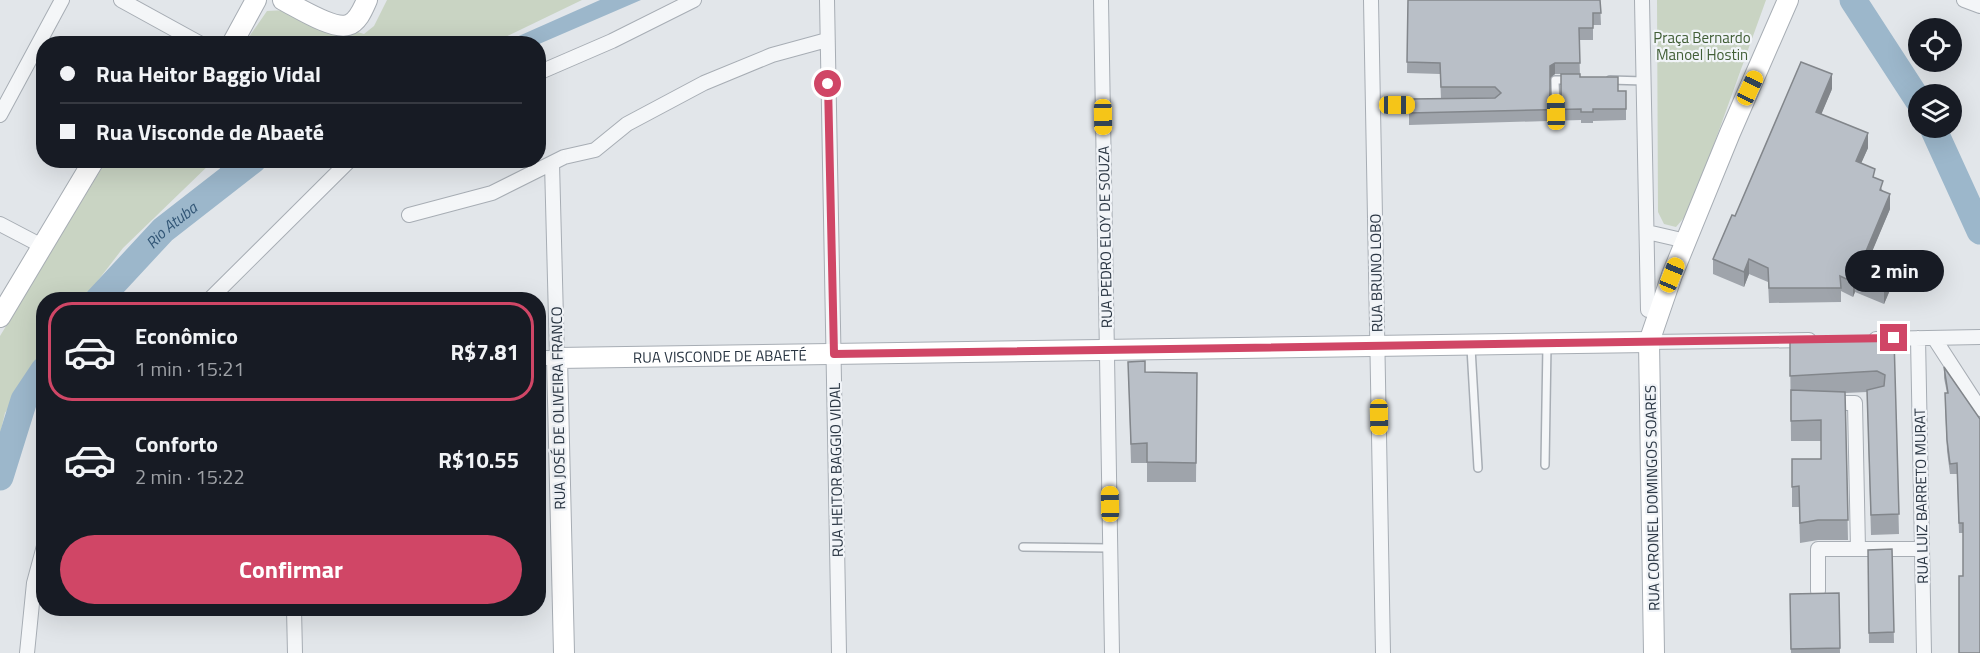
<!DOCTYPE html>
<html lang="pt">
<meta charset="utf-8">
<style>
body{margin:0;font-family:"Titillium Web",sans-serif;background:#20242c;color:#f1f3f6;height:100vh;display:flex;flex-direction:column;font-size:22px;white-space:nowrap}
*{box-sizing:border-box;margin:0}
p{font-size:20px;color:#9ea1a6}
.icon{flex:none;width:33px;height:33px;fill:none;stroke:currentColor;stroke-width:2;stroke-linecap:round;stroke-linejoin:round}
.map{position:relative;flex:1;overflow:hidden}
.drawer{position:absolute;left:36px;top:292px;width:510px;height:324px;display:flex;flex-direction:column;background:#171b24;border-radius:24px;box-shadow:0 6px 24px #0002}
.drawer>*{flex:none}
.hud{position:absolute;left:36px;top:36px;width:510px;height:132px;border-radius:24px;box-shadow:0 6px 24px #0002;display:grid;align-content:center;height:132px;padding:0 24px;background:#171b24}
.buttons{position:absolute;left:1908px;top:18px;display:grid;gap:12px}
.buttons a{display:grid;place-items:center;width:54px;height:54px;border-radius:50%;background:#171b24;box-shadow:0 6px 24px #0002;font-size:30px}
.end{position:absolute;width:27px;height:27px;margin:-14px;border:8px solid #d04666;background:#fff;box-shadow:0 0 0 3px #fff}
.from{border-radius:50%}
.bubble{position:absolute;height:42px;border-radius:21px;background:#171b24;box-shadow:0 6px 24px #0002;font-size:20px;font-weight:700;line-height:42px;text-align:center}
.car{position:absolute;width:18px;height:36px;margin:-18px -9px;border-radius:8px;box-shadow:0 0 4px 2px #0007;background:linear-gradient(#f5c518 24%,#345 0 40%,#f5c518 0 76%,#345 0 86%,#f5c518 0)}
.hud b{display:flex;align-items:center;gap:21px;height:57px;font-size:22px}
.hud b+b{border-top:2px solid #363941}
.hud i{width:15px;height:15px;background:#f1f3f6}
ul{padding:10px 0 0;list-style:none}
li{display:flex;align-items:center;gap:18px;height:99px;margin:0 12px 9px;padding:0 12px;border:3px solid transparent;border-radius:24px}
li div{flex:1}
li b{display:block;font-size:22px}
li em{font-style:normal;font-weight:700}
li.active{border-color:#d04666}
li>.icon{width:54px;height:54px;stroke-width:1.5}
.button{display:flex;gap:12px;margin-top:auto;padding:12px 24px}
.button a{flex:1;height:69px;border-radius:36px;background:#d04666;color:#fff;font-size:24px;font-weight:700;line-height:69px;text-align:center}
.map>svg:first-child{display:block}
.green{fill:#c9d4c3}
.water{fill:#9cb7cb}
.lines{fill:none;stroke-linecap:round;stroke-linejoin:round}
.river{stroke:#9cb7cb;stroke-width:27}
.lane-casing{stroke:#a7adb4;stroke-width:10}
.street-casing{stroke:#a7adb4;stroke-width:16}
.secondary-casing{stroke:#a7adb4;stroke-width:22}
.lane{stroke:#f4f6f8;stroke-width:7}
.street{stroke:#f4f6f8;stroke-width:14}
.secondary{stroke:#fff;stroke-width:20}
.wall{fill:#9fa4ab;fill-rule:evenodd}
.shaded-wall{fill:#82868b}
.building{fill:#b9bfc7;stroke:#82868b;stroke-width:1.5}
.route{stroke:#d04666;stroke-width:8}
.labels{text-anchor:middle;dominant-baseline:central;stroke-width:4.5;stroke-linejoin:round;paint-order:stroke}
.park-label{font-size:15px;fill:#415e36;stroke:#f1f4f8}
.street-label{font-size:15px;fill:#293542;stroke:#f1f4f8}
.water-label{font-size:16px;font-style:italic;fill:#335777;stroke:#f1f4f8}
</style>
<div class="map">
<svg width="1980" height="653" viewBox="0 0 1980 653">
<rect width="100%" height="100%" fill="#e2e6ea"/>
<path class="green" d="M387,0H582L493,43L244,44L267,11L286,10L364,34L374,26Z
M1657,0H1766L1696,194L1688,213L1676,227L1664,224L1658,212Z
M106,161H213L123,248L83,300H44L43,355L5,413L0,434V336Z"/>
<path class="water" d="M600,0H641L539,44L503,43Z
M221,161V160L265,161L232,184L216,163Z"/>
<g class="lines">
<g class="river">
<path d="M1853,0L1918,100"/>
<path d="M1933,128L1980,231"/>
<path id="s1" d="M98,300L163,230L253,160"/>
<path d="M0,477L24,400L44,370"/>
</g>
<defs>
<path id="lane" d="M1610,80L1644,81
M1373,105H1418
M1556,112L1555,80H1569
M1471,348L1478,468
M1545,465L1547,345
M1023,547L1110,548"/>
<path id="street" d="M121,0L201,44
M827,0L839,653
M1101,0L1112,653
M1371,0L1383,653
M1642,0L1648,310
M1964,0L1980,6
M538,73L612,41L694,0
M0,115L62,0
M409,215L492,193L564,157L595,150L627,124L704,83L772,55L827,40
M0,224L42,246
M1647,232L1686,241
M209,300L350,160
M1918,338L1924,653
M1934,338L1980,409
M1876,339L1980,337
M1649,342L1809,340
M538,358H557L552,163
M1827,403H1855L1858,549
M1818,591V549H1922
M294,609L295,653
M27,653L34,583L44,546"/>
<g id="secondary">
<path d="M283,0C297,7 333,30 348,25C358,22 363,9 367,0"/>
<path d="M232,44L256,0"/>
<path d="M0,317L94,160"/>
<path id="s2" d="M564,653L557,358L1649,342"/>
<path d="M1654,653L1649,342L1672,275L1730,133L1788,0"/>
</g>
</defs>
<use href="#lane" class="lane-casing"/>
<use href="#street" class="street-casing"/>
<use href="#secondary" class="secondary-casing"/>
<use href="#lane" class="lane"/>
<use href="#street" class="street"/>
<use href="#secondary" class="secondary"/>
</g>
<path class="wall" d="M1408,0H1600L1601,25H1593V40H1579L1580,77L1618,91H1626V120L1593,121V123H1581V120L1409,125V99H1441L1440,74L1407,73ZM1555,74H1561V103L1556,106L1550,101V78Z
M1832,89L1821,114L1868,148L1861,163L1875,178L1883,191L1890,209L1869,258L1893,283L1884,304L1855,292L1853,297L1841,291V302L1769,303L1768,282L1749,274L1744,287L1713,274V259L1735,216Z
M1900,266L1927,273L1921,285L1900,276Z
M1790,338H1894L1899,534L1871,535L1867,392L1845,393L1848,540H1818L1800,543L1799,507H1792V459H1821V441H1791Z
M1128,362L1145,372L1197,373L1196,482H1147V463H1131Z
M1944,367L1980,419L1963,576V533H1959L1957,474H1950L1947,451L1945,404L1947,393L1944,378Z
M1892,549L1894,643H1869L1868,550Z
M1839,593L1840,653H1791L1790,594Z"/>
<path class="shaded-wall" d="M1555,63V74L1550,78V66Z
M1832,74V89L1816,127V112Z
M1868,133V148L1856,175V161Z
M1890,194V209L1864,271V256Z
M1749,259V274L1744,287V272Z
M1927,262V273L1921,285V274Z
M1893,269V283L1884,304V290Z
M1855,277V292L1853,297V282Z"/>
<path class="building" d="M1408,0H1600L1601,13H1593V28H1579L1580,63H1555L1550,66V101L1556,106L1561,103V74H1580V77H1618V91H1626V109H1593V112H1581V109L1409,113V99L1495,98L1501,93L1495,87H1441L1440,63L1407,62Z
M1801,62L1832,74L1816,112L1868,133L1856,161L1875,169L1873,177L1883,181L1880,190L1890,194L1864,256L1893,269L1884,290L1855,277L1853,282L1840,276L1841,288H1769L1768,268L1749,259L1744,272L1713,259L1732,215L1735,216Z
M1906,253L1927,262L1921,274L1900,266Z
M1790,338H1894L1899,514L1871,515L1867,390L1884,386L1885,375L1877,371L1790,376Z
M1145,361V372L1197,373L1196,463L1147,462V443L1131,444L1128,362Z
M1944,367L1980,419V653H1959V576H1963V523H1959L1957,463L1950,464L1947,440L1945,393H1948Z
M1791,390L1845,392L1848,520H1818L1800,523L1799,486L1792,487V459H1821V420L1791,421Z
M1892,549L1894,632L1869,633L1868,550Z
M1839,593L1840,648L1791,649L1790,594Z"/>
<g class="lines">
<path class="route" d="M828,84L834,354L1894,338"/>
</g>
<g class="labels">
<g class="park-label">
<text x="1702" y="37">Praça Bernardo<tspan x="1702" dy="17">Manoel Hostin</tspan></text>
</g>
<g class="street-label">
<text transform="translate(1105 237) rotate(-91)">RUA PEDRO ELOY DE SOUZA</text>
<text transform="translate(1376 273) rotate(-91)">RUA BRUNO LOBO</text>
<text stroke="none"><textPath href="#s2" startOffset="458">RUA VISCONDE DE ABAETÉ</textPath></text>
<text transform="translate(558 408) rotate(-91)">RUA JOSÉ DE OLIVEIRA FRANCO</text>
<text transform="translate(836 470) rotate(-91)">RUA HEITOR BAGGIO VIDAL</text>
<text transform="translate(1921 496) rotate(-91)">RUA LUIZ BARRETO MURAT</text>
<text transform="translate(1652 498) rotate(-91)">RUA CORONEL DOMINGOS SOARES</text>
</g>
<g class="water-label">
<text stroke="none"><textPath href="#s1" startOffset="105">Rio Atuba</textPath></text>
</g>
</g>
</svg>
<div class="buttons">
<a><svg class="icon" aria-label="locate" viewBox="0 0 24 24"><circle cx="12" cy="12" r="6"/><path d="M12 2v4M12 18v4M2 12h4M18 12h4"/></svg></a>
<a><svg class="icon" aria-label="layers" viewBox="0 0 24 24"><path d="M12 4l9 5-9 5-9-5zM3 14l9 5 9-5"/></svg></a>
</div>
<i class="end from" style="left:828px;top:84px"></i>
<i class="end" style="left:1894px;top:338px"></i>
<div class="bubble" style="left:1845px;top:250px;width:99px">2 min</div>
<i class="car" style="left:1750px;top:88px;rotate:25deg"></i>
<i class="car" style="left:1397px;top:105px;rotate:90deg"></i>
<i class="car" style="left:1556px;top:112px;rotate:359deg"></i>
<i class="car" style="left:1103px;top:117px;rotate:179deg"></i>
<i class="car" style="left:1672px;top:275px;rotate:22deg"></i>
<i class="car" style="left:1379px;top:417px;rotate:179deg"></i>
<i class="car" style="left:1110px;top:504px;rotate:359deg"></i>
<div class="hud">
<b><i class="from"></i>Rua Heitor Baggio Vidal</b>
<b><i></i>Rua Visconde de Abaeté</b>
</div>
<section class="drawer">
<ul>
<li class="active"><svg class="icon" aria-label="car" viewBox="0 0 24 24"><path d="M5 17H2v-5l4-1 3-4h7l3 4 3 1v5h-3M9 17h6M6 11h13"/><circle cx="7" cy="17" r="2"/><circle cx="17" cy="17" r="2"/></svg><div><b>Econômico</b><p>1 min · 15:21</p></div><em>R$7.81</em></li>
<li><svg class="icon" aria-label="car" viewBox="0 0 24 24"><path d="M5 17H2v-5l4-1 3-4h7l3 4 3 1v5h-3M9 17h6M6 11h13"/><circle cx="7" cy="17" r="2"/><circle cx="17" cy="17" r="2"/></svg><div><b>Conforto</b><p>2 min · 15:22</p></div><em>R$10.55</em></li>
</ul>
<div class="button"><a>Confirmar</a></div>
</section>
</div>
